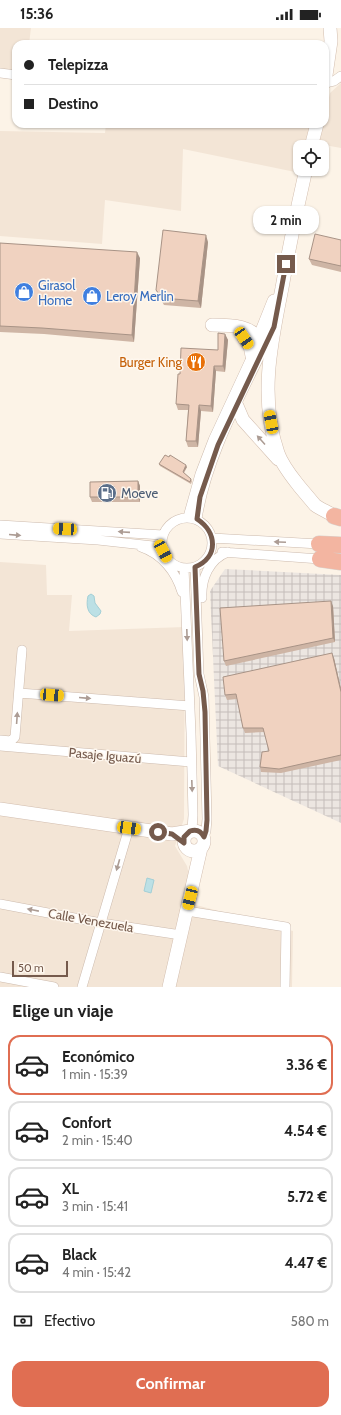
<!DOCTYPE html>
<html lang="es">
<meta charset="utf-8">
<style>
body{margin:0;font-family:Cabin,sans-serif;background:#f6f6f6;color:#222;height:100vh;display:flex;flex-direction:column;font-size:15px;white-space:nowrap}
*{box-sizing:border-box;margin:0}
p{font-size:13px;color:#767676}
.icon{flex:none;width:22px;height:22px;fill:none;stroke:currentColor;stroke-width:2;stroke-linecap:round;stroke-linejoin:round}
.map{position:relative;height:959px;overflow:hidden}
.sheet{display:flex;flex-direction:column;background:#fff;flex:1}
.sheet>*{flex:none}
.top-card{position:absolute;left:12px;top:12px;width:317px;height:88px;border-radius:12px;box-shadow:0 1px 3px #0004;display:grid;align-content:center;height:88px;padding:0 12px;background:#fff}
.tools{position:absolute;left:293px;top:112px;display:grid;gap:8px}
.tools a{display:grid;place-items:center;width:36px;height:36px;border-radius:8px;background:#fff;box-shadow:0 1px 3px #0004;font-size:20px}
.scale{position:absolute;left:12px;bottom:10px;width:56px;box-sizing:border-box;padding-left:4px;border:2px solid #755a4c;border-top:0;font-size:11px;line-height:14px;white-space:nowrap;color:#755a4c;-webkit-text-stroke:3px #fef7ee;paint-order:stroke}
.end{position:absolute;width:18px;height:18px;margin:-9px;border:5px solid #755a4c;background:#fff;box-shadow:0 0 0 2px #fff}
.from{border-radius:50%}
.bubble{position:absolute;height:28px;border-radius:12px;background:#fff;box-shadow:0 1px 3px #0004;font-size:13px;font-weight:700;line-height:28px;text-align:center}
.car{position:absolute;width:12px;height:24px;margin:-12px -6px;border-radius:5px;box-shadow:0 0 3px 1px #0007;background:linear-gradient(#f5c518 24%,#345 0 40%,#f5c518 0 76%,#345 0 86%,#f5c518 0)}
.top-card b{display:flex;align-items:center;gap:14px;height:38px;font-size:15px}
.top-card b+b{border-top:1px solid #e0e0e0}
.top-card i{width:10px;height:10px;background:#222}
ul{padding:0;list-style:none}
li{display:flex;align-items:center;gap:12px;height:60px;margin:0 8px 6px;padding:0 4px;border:2px solid #e0e0e0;border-radius:12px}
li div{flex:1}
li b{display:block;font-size:15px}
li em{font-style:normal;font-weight:700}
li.current{border-color:#e06e52}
li>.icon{width:36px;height:36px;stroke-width:1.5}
h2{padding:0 12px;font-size:18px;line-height:48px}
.pay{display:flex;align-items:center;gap:10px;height:44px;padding:0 12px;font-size:15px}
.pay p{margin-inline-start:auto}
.cta{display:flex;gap:8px;margin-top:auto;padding:8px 12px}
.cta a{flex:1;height:46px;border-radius:12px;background:#e06e52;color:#fff;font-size:16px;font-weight:700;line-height:46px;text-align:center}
.status{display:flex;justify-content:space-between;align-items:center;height:28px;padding:0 20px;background:#fff;direction:ltr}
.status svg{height:11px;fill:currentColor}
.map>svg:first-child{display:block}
.residential{fill:#f3e5d6}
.industrial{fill:url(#industrial-grid)}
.water{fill:#bce0e5;stroke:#a3cfd6}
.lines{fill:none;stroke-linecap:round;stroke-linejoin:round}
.street-casing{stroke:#cdbbae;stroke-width:10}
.secondary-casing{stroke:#d2bdae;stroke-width:14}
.highway-casing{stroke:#d8d1cd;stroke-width:17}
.street{stroke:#fff;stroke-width:9}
.secondary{stroke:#fff;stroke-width:13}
.highway{stroke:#f3b5a1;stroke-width:16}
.wall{fill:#ceb5a5}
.shaded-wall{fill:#a89386}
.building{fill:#f0d2c0;stroke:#a89386}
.oneway{fill:#ac9c94}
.route{stroke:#755a4c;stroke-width:5}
.labels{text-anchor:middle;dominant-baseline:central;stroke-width:3;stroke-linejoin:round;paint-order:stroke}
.shop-label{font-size:13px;fill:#366cbe;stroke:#fef7ee;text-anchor:start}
.food-label{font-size:13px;fill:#c56008;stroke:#fef7ee;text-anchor:end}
.service-label{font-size:13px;fill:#4e5e75;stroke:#fef7ee;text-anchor:start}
.street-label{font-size:13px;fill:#755a4c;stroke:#fef7ee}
</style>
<div class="status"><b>15:36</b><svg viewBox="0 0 49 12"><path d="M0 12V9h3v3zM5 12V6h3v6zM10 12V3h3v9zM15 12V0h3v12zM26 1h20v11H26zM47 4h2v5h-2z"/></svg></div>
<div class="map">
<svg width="341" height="959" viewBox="0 0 341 959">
<defs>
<pattern id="industrial-grid" width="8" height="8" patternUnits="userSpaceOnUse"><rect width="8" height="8" fill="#ece6e1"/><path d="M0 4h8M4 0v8" fill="none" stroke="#c4bdb9"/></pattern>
</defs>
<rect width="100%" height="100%" fill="#fcf3e7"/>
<path class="residential" d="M0,0H31L29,16H16V43L0,46Z
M341,55V120L319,116L323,96H325V88L330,65Z
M106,96H312L306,119H300V145L183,121L181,183L105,172L102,216L0,208V103L105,105Z
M0,534L46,537L47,567H72L69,603L185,599L184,791L175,818L187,838L196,877L293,903L292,959H0Z"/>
<path class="industrial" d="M225,541L341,547V795L218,738L210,563Z"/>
<path class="water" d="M91,566L94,568L95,575L101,583L100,586L96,589C87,586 86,577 88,568Z
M147,850L154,852L151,865L144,863Z"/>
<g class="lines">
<defs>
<path id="street" d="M0,45L16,47
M325,55L334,53L341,48
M188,489L200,446L213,412L252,328
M162 515a25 25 0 1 1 50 0a25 25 0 1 1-50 0Z
M197,491C207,428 240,370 267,313
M0,497L163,507
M0,506L98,512L162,519
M212,510L319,516
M141,519C162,526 176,544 182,564
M222,524L320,531
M195,539L199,646L204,669L207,791L206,803L204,809
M184,540L191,705L193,787L192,802
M202,570C201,551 209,531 228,524
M19,665L190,678
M0,712L11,713L15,709L22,622
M0,718L191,734
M0,876L101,895L181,907
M187,883L286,899L285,959
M0,949L54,959
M82,959L129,800"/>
<path id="secondary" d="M325,54L331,13L330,0
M311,119L317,96
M306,141C297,180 289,220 282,260C271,315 259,370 278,425C282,437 292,449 299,458C304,464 310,471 315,477C320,481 328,484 334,488
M212,297C231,297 255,297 262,317
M244,310L250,318L252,328
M252,328L274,273
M237,378L243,392L278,431
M0,781L172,806L190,803
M184 813a10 10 0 1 1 20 0a10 10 0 1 1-20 0Z
M169,959L201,820"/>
<path id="highway" d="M334,488L341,490
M319,516L341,517
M320,531L341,534"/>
</defs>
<use href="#street" class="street-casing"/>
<use href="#secondary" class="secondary-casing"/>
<use href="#highway" class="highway-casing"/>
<use href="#street" class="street"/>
<use href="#secondary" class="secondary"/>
<use href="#highway" class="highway"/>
</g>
<path class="wall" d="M341,212V244L312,237L309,231Z
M208,214L201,280L164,277L159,268L156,262Z
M0,215L140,230L134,314L44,306L0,304Z
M225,306L228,312L225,344L216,343L213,384L201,383L198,419H188L186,413L188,382H178L176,376L218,322Z
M159,436L187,439L184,445L191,451L192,453L191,456L160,438Z
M138,453L140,458V474H92L90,469Z
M333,578L335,614L226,638L224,633Z
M334,630L341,661V732L281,745L261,744L260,739L269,723L264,704L245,705L243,700L237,671L227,672L225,667Z"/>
<path class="shaded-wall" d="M206,207L208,214L201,280L198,273Z
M137,224L140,230L134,314L132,307Z
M225,306L228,312L225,344L223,338Z
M214,338L216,343L213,384L211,378Z
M199,377L201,383L198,419L196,413Z
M186,437L187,439L183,445V444Z
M138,453L140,458V474L138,469Z
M331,573L333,578L335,614L333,610Z
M332,625L334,630L341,661V664Z"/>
<path class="building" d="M163,202L206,207L198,273L162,270L156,262Z
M315,206L341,212V238L309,231Z
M0,215L137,224L132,307L42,300L0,298Z
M218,305L225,306L223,338H214L211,378L199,377L196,413H186L189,377L176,376L178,346H180L181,320L218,322Z
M165,427L169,429L170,427L186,437L183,444L191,451L190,454L159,436Z
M138,453V469H90V454Z
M331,573L333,610L224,633L220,580Z
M332,625L341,664V727L279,741L260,739L262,724L269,723L263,700H243L236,666L225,667L223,649Z"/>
<defs><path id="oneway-solid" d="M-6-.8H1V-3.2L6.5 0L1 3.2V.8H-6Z"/></defs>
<g class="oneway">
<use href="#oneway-solid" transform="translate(261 412) rotate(-132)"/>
<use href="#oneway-solid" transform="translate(124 504) rotate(-176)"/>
<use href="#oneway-solid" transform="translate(15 507) rotate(5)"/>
<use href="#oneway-solid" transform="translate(280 514) rotate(-177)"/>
<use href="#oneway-solid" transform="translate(187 607) rotate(88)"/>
<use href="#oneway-solid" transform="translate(85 670) rotate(5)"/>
<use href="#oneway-solid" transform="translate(17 690) rotate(-86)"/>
<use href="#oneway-solid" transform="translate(192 758) rotate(88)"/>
<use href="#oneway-solid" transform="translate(118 837) rotate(106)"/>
<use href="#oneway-solid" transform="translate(33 882) rotate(-169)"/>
</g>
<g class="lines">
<path class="route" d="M158,804L172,806L184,815V809L190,803C196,801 201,803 204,809L206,803L207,792L205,684L203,663L199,646L195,539C219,529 217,504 197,491L200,469L218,417L274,299L286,236"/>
</g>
<defs>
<symbol id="shop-disc" viewBox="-11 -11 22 22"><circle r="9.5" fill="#3f7fe0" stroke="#fef7ee"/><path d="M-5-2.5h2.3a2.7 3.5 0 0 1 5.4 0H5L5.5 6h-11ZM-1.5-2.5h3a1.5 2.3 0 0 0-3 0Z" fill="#fff"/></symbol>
<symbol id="restaurant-disc" viewBox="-11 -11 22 22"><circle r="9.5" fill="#e8710a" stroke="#fef7ee"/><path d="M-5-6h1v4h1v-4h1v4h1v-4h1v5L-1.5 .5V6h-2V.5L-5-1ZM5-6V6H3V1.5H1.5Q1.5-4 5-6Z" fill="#fff"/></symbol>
<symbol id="fuel-disc" viewBox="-11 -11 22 22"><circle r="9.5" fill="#5c6f8a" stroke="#fef7ee"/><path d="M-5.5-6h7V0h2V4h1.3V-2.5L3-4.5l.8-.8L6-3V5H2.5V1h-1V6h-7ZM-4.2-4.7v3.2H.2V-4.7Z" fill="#fff"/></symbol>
</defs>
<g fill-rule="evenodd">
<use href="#shop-disc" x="13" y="253" width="22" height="22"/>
<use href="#shop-disc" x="81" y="257" width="22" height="22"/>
<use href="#restaurant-disc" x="185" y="323" width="22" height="22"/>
<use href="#fuel-disc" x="96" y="454" width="22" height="22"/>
</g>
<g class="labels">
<g class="shop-label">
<text x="38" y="257">Girasol<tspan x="38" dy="15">Home</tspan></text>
<text x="106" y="268">Leroy Merlin</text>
</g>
<g class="food-label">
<text x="182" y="334">Burger King</text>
</g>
<g class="service-label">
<text x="121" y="465">Moeve</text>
</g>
<g class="street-label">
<text transform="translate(105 727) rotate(5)">Pasaje Iguazú</text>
<text transform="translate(91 892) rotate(10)">Calle Venezuela</text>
</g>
</g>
</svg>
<div class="tools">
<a><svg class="icon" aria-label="locate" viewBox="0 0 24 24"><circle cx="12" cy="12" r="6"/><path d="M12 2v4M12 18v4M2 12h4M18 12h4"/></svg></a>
</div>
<div class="scale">50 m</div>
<i class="end from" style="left:158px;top:804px"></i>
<i class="end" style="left:286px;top:236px"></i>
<div class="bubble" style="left:253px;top:178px;width:66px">2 min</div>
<i class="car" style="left:244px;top:310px;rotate:146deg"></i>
<i class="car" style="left:271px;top:394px;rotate:349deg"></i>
<i class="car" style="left:65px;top:501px;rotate:273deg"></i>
<i class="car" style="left:163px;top:523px;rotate:152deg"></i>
<i class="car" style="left:52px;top:667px;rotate:94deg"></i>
<i class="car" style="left:129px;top:800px;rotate:98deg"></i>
<i class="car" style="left:190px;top:870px;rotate:194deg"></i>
<div class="top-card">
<b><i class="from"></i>Telepizza</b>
<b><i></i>Destino</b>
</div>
</div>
<section class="sheet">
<h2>Elige un viaje</h2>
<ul>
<li class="current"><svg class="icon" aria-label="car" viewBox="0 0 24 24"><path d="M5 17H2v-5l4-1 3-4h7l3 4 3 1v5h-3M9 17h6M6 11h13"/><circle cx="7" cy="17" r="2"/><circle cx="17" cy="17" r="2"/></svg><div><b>Económico</b><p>1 min · 15:39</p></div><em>3.36 €</em></li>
<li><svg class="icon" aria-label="car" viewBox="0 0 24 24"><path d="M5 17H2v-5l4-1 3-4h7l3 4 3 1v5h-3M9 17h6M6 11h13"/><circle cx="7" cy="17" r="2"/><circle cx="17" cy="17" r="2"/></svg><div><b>Confort</b><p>2 min · 15:40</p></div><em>4.54 €</em></li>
<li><svg class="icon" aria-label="car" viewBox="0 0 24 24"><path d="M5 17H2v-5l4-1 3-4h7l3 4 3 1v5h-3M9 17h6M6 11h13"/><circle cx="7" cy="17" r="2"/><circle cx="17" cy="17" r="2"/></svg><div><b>XL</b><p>3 min · 15:41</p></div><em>5.72 €</em></li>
<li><svg class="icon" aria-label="car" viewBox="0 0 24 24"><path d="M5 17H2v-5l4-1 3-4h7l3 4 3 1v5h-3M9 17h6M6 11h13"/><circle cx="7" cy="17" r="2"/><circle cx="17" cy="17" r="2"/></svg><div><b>Black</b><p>4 min · 15:42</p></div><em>4.47 €</em></li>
</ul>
<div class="pay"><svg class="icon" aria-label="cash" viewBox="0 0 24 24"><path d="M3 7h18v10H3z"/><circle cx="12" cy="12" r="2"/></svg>Efectivo<p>580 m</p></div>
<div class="cta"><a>Confirmar</a></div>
</section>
